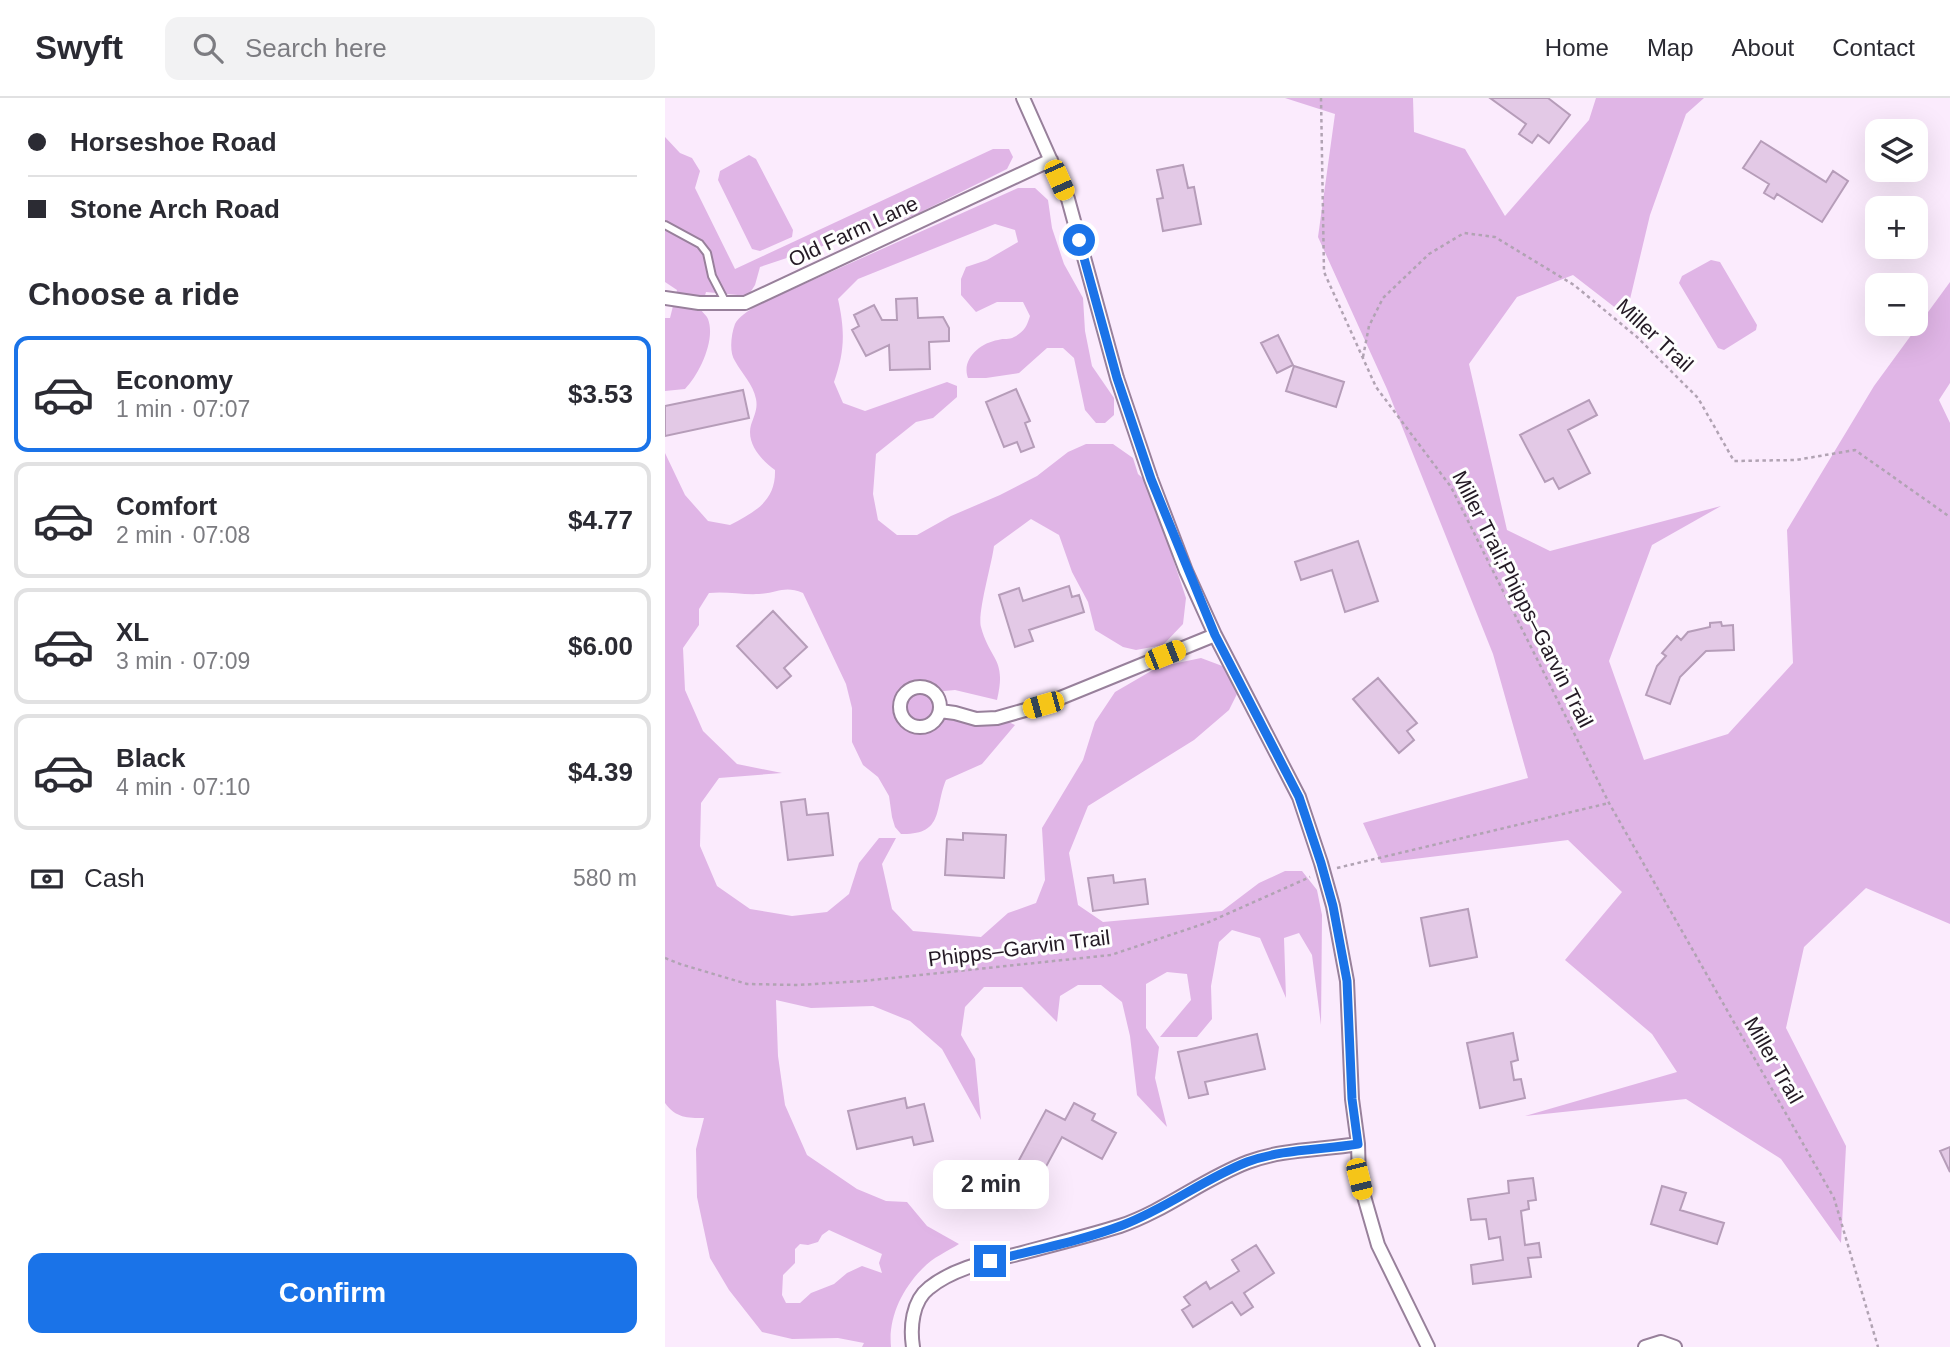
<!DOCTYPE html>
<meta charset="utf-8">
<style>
body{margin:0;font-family:Helvetica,sans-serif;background:#f2f2f3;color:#2b2b33;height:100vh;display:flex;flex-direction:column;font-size:26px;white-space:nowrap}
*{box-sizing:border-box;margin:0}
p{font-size:23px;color:#7c7c81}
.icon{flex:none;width:38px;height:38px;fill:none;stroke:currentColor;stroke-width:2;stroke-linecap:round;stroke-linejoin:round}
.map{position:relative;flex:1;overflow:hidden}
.sheet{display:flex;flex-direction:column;background:#fff;width:665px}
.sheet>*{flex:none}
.top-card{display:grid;align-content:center;height:154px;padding:0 28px;background:#fff}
.controls{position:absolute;left:1200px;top:21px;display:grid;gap:14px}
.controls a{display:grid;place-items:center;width:63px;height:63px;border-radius:14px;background:#fff;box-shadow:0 7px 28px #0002;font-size:35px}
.end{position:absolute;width:32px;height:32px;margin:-16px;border:9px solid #1a73e8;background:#fff;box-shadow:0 0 0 4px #fff}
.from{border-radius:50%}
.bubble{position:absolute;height:49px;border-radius:14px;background:#fff;box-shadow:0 7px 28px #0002;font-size:23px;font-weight:800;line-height:49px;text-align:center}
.car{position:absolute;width:21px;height:42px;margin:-21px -10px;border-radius:9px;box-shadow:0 0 5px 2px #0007;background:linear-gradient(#f5c518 24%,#345 0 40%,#f5c518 0 76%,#345 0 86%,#f5c518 0)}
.top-card b{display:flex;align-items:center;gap:24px;height:66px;font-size:26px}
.top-card b+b{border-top:2px solid #e1e1e2}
.top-card i{width:18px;height:18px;background:#2b2b33}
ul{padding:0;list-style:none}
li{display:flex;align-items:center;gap:21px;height:116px;margin:0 14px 10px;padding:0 14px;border:4px solid #e1e1e2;border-radius:14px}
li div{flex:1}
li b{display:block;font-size:26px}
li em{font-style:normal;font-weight:800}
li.current{border-color:#1a73e8}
li>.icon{width:63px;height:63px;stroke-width:1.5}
h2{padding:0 28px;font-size:32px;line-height:84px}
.pay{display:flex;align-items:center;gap:18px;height:77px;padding:0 28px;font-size:26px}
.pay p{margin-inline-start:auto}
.primary-button{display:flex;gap:14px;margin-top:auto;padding:14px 28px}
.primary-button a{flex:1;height:80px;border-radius:14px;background:#1a73e8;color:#fff;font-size:28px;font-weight:800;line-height:80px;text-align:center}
header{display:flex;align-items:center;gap:42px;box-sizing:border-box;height:98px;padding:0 35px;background:#fff;border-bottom:2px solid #e1e1e2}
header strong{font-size:33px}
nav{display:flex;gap:38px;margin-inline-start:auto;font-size:24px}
.search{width:490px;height:63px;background:#f2f2f3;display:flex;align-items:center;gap:18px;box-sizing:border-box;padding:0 24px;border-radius:14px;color:#7c7c81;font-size:26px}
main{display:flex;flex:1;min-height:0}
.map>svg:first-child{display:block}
.green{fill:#e0b5e6;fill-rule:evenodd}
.building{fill:#e3c9e6;stroke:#b69db9;stroke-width:2}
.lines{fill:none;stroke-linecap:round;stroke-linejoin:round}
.service-casing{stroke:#98809b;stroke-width:10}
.minor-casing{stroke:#98809b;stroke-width:16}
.path{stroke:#b1a3b3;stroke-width:2.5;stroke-dasharray:3.5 3.5;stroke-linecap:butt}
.service{stroke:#fff;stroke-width:6}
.minor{stroke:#fff;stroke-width:12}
.route{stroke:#1a73e8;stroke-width:9}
.labels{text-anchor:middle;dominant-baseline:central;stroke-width:6;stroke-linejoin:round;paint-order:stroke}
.street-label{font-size:21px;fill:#231924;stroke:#fefefe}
</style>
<header>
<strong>Swyft</strong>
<div class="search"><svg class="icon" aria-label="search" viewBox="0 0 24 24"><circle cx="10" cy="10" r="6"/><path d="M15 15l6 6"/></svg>Search here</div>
<nav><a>Home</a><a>Map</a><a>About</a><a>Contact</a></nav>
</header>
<main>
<section class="sheet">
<div class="top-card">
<b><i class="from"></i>Horseshoe Road</b>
<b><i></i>Stone Arch Road</b>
</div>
<h2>Choose a ride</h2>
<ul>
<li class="current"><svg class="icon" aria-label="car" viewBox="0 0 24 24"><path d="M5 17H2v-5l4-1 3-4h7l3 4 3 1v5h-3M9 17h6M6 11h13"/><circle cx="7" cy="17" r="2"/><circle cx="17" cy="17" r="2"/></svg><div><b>Economy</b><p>1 min · 07:07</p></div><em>$3.53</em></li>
<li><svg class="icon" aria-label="car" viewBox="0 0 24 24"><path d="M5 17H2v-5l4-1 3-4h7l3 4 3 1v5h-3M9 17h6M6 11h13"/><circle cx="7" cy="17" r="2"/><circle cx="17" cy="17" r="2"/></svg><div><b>Comfort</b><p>2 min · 07:08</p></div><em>$4.77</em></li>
<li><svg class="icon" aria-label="car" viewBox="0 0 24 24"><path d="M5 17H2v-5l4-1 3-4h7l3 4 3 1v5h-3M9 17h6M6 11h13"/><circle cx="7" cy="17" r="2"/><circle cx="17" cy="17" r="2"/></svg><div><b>XL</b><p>3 min · 07:09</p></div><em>$6.00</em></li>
<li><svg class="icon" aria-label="car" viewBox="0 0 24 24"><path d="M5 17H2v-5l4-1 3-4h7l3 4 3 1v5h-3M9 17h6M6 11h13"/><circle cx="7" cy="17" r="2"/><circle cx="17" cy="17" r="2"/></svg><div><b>Black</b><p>4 min · 07:10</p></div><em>$4.39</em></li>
</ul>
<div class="pay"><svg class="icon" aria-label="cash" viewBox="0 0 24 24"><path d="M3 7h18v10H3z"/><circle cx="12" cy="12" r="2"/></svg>Cash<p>580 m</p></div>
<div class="primary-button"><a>Confirm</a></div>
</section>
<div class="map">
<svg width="1285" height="1249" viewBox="0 0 1285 1249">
<rect width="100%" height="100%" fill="#fbebfd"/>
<path class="green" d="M620,0H748L749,34L800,51L840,118L924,22L931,0H1039L1021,16L985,117L961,218L908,177L852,199L804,266L842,432L885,453L1056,408L987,447L944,563L979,662L1063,636L1128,565L1122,432L1209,288L1285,184V285L1274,302L1285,325V826L1201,790L1139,849L1121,930L1181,1048L1176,1145L1116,1061L1021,1001L860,1018L1012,974L987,936L900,862L957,794L903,742L716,765L698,725L863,680L828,556L722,291L653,139L670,16Z
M0,39L15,55L27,60L35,73L30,90L70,171L328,51H344L348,59L342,71L250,117L95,169L90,187L83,198L41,194L36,212C38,215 42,218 43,221C51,242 34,277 20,291L0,293V220H5L12,192L0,184Z
M84,57L91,61L128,132L127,139L95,153L87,151L53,82L55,73Z
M353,90H370L383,102L387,130L399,166L418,200L420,233L427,268L449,300V317L440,325H431L420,312L409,260L398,250H382L354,275L321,280H303C296,261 315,245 333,242C339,240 344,242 349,239C359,234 362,228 365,218L358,204H332L311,214L296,197V181L301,169L322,162L353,144L350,132L330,126L193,181L173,201C180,233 180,253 169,284L178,305L200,313L282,284L292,288V299L268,320L251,324L211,356L208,396L213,422L232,437H252L286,418L335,397L372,378L403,354L421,346H448L468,360L473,376L483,385L521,500L518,526L498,547L471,552L458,549L430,532L423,504L407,474L394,437L366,421L329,448C327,465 312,516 316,529C325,563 342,560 332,602L290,592L268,594L279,607L324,615L350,627L317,666L281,682C269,710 280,737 236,736L230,729L227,719L224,698L213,679L198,667L187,644V610L181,586L138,495C119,487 113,495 94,496C77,497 61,493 44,495L34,511V527L18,550L20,592L38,633L72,666L117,675L54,680L36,705L35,748L52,788L85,811L127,818L162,814L184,796L194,765L214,740H231L217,766L227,811L248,833L316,839L343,815L371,805L380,782L377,730L418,662L430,624L450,594L493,569L536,560L560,569L572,596L564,612L529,642L423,708L404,755L413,807L438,824L557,813L594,785L620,773H637L652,792L657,817L656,927L647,857L634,835L619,840L621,900L595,840L567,832L554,844L546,888L547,921L532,939H495L526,902L522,876L502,874L481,886V930L494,949L490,980L502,1029L472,997L465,938L457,904L436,887H413L395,898L392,924L357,889H319L300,909L296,937L310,961L316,1022L277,951L245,923L208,908L146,910L111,902L113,958L120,1007L142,1057L192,1091L221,1103L242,1104L262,1128L294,1146C283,1153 267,1160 258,1170C237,1191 223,1220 226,1249H197L199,1245L173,1240L127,1241L97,1234L64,1192L45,1160L32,1099L31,1051L39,1020C22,1020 11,1020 0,1005V355L20,397L43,423L65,427C90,414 111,403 110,372C96,362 81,345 86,327C89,318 93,311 91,301C88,286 77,276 70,263C64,254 66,237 70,226C73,219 84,213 90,208ZM164,1132L217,1156L214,1165L217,1175L197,1168L182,1175L169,1186L146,1195L135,1205H121L117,1197L118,1177L130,1165V1151L135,1146L143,1147L153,1144L157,1137Z
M1046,162L1055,164L1092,227L1091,232L1059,252L1053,250L1014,185L1017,178Z"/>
<path class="building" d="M825,0H883L905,17L884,45L873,37L867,45L854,36L861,26Z
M1096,43L1161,84L1168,73L1183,83L1157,124L1112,96L1109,101L1099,95L1104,86L1078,70Z
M518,67L523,90L529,89L536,126L498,133L492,101L498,100L492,72Z
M252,200L253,220L278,219L284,230V243L264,244L265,271L225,272L224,247L201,258L187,232L194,228L189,217L209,207L217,222H232L231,201Z
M613,237L628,267L612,275L596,245Z
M629,268L679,284L671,309L621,293Z
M351,291L365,323L360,325L369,349L356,354L352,344L339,349L321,304Z
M78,292L84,320L0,338V308Z
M924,302L932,317L903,332L925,375L894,391L888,380L880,384L855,337Z
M693,443L713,503L680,514L667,472L636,482L630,464Z
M404,488L407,499L414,497L419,514L364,532L368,543L350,549L334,497L354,490L358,503Z
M108,513L142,549L119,570L126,578L112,590L72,548Z
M1056,524L1057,528L1068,527L1069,552L1041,553L1015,579L1005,606L981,597L992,568L1001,558L997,555L1012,538L1016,542L1023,534L1045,529V525Z
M713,580L752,625L742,633L749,642L734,655L688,601Z
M140,701L142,717L163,715L168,757L123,762L116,704Z
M298,735L341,737L339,780L280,777L282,741L298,742Z
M448,777L449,785L480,781L483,806L428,813L423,780Z
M803,811L812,859L765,868L756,820Z
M848,935L853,962L846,964L849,982L856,981L860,1000L815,1010L802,945Z
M592,936L600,971L540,984L543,996L524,1000L513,954Z
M240,1000L242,1010L259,1006L268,1043L249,1047L247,1039L192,1051L183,1013Z
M409,1005L430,1016L427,1022L451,1035L437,1061L397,1039L377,1076L353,1064L381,1012L400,1022Z
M1285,1049V1074L1275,1053Z
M868,1080L871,1102L863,1103L864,1111L856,1113L860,1147L874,1145L876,1159L863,1160L866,1179L808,1186L806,1167L838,1162L835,1139L824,1141L821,1121L806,1122L803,1101L844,1095L843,1083Z
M997,1088L1021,1095L1015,1112L1059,1125L1052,1146L986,1126Z
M591,1147L609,1175L579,1195L588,1209L576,1217L567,1204L528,1229L517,1212L525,1207L519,1199L541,1184L545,1191L574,1173L567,1162Z"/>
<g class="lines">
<defs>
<path id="service" d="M0,127L35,146L42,155L47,178L60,203"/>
<path id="minor" d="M358,0L403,101L452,280L486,381L521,473L550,537L634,699L656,765L668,808L682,883L687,1001L693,1046L694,1081L713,1147L763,1249
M0,200L34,205H80L386,62
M235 609a20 20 0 1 1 40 0a20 20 0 1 1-40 0Z
M275,613L290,615L311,621L332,620L378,607L550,537
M248,1249C245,1230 247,1203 264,1190C290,1169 325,1163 357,1155C390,1146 423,1138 455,1128C500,1113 538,1081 583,1064C617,1051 657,1052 693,1046
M980,1249L996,1244L1010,1249"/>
</defs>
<use href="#service" class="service-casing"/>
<use href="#minor" class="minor-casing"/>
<path class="path" d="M656,0L659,174L711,289L786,389L944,705L1169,1100L1213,1249
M698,259L704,228L718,200L764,156L799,135L830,139L909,187L972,239L1033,300L1069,363L1131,362L1190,352L1285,419
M672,770L944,705
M0,860L15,866L82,886L133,887L198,883L446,857L544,824L645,779"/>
<use href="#service" class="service"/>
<use href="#minor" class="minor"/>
</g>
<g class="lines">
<path class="route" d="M325,1163C369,1152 416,1143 458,1127C502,1110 539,1081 582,1064C617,1051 657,1052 693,1046L687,1001L682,883L668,808L656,765L634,699L550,537L486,381L452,280L414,142"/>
</g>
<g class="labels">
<g class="street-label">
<text transform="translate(188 133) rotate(-25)">Old Farm Lane</text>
<text transform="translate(990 237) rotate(43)">Miller Trail</text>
<text transform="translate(858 501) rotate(63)">Miller Trail;Phipps–Garvin Trail</text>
<text transform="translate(354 850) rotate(-7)">Phipps–Garvin Trail</text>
<text transform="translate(1109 962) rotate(60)">Miller Trail</text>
</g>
</g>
</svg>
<div class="controls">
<a><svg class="icon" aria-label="layers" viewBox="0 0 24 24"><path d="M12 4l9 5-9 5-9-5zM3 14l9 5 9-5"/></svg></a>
<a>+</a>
<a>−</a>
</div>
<i class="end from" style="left:414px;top:142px"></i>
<i class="end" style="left:325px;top:1163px"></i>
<div class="bubble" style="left:268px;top:1062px;width:116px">2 min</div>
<i class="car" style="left:394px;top:82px;rotate:156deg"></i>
<i class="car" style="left:500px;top:557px;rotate:68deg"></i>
<i class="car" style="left:378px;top:607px;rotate:254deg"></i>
<i class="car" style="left:694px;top:1081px;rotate:166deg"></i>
</div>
</main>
